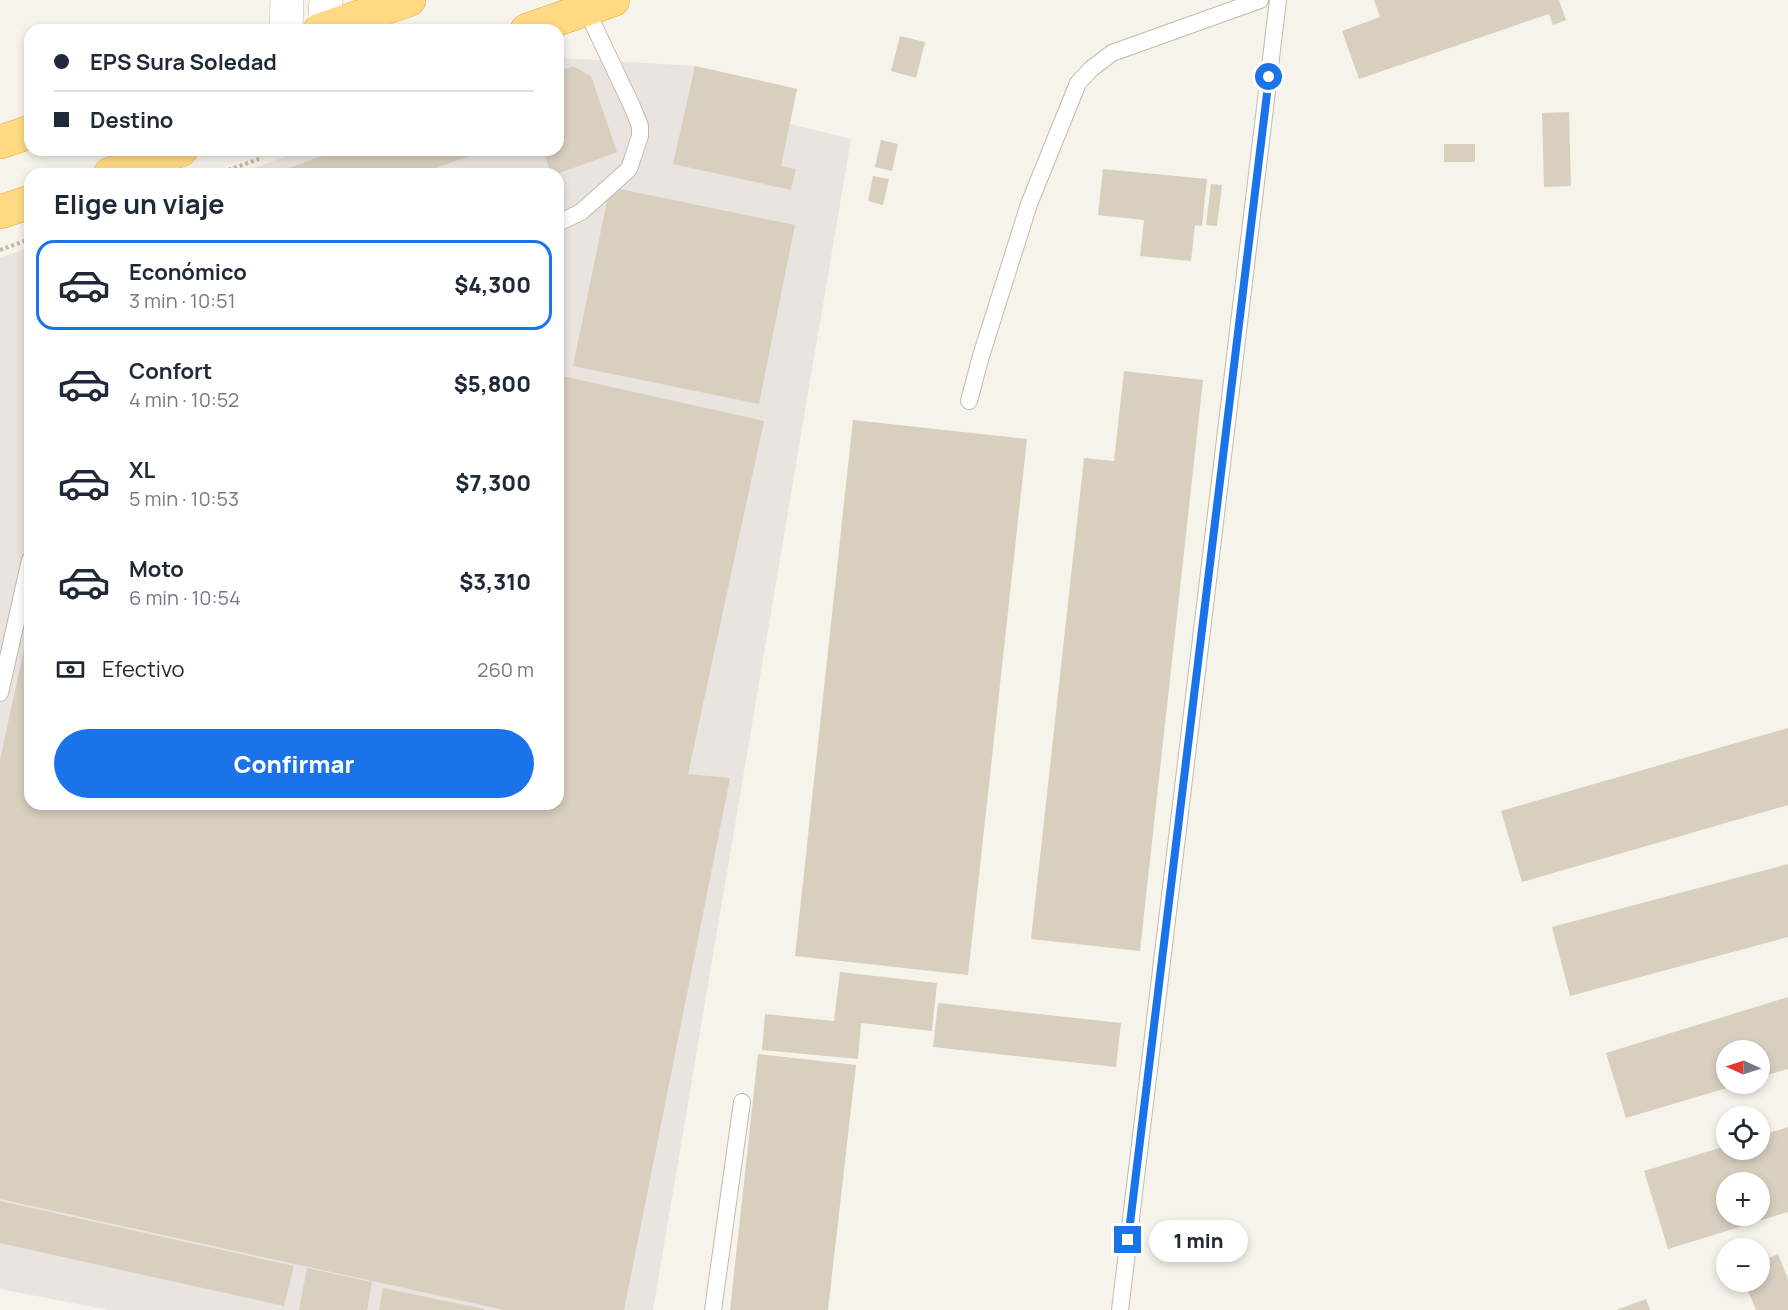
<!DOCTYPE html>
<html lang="es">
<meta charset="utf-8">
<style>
body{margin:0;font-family:Manrope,sans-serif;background:#f2f2f3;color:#1f2937;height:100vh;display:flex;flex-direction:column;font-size:22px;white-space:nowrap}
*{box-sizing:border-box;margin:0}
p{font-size:20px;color:#747a83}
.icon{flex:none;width:33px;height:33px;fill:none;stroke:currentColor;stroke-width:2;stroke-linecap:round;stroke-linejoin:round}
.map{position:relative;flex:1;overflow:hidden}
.panel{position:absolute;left:24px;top:168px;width:540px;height:642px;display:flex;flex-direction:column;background:#fff;border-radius:18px;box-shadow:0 3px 9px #0003}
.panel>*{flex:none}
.banner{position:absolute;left:24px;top:24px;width:540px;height:132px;border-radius:18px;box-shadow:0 3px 9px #0003;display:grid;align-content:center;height:132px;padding:0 30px;background:#fff}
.needle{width:39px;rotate:273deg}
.controls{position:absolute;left:1716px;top:1040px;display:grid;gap:12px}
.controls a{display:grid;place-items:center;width:54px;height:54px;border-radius:50%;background:#fff;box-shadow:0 3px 9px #0003;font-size:30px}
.end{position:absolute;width:27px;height:27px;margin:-14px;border:8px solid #1a73e8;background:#fff;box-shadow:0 0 0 3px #fff}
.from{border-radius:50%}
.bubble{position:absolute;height:42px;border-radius:21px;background:#fff;box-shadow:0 3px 9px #0003;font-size:20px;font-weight:800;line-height:42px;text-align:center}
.banner b{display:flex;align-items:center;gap:21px;height:57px;font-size:22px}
.banner b+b{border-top:2px solid #e0e1e3}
.banner i{width:15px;height:15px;background:#1f2937}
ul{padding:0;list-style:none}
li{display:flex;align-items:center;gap:18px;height:90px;margin:0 12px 9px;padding:0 18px;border:3px solid transparent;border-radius:18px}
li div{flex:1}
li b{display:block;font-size:22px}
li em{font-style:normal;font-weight:800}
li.on{border-color:#1a73e8}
li>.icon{width:54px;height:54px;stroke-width:1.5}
h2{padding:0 30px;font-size:27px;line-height:72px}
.pay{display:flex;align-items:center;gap:15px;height:66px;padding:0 30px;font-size:22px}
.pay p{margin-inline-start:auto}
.button{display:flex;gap:12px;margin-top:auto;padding:12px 30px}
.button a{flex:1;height:69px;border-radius:36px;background:#1a73e8;color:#fff;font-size:24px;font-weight:800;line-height:69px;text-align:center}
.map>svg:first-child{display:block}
.industrial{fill:#e9e4df}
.building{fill:#d8cfbf;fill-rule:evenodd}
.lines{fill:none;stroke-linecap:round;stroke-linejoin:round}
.service-casing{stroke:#c2bbac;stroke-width:18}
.tertiary-casing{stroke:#c2bbac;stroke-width:34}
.trunk-casing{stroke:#e5a735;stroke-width:34}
.path{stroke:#c5b79d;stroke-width:4;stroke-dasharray:3 3;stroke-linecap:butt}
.service{stroke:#fff;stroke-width:16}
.tertiary{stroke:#fff;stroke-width:33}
.trunk{stroke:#ffda83;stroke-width:33}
.route{stroke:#1a73e8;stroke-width:8}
</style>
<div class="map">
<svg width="1788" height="1310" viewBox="0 0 1788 1310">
<rect width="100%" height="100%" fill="#f6f3eb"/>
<path class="industrial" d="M563,58L695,66L797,89L790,124L851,139L653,1310H109L0,1289V258L30,247V804H558V174H236L304,150H558V60Z"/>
<path class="building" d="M1374,0H1559L1566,20L1553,25L1549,14L1359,79L1342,31L1380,17Z
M900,36L925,42L916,78L891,71Z
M573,66L591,76L617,152L557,174H551L543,150H558V72Z
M695,66L797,89L781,166L796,169L791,190L673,164Z
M1569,112L1571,186L1544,187L1542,113Z
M881,140L898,144L892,171L875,167Z
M1444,144H1475V162H1444Z
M339,150H486L419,174H272Z
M1103,169L1207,179L1202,226L1195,225L1191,261L1140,256L1144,220L1098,215Z
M873,176L889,179L883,205L868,201Z
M1211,184L1222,185L1217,226L1206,225Z
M610,187L795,225L759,404L573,366Z
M1124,371L1203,380L1140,951L1031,939L1084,458L1114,461Z
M558,375L764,421L688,774L730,778L624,1310H504L0,1199V760L29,626L30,804H558Z
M853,420L1027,439L968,975L795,956Z
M1788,728V805L1522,882L1501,811Z
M1788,864V937L1570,996L1552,927Z
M840,972L937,983L932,1031L861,1023L858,1059L762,1050L765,1014L834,1021Z
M1788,997V1069L1760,1077V1050H1726V1083L1740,1084L1626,1118L1606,1053Z
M938,1003L1121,1023L1116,1067L933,1047Z
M758,1054L856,1065L828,1310H730Z
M1788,1127V1212L1668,1249L1644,1171L1726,1146V1149H1760V1136ZM1726,1182H1760V1215H1726Z
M0,1201L294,1266L284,1306L0,1243Z
M1778,1254L1788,1279V1310H1756L1744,1281H1760V1262Z
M307,1268L372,1282L367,1310H299Z
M383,1288L484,1309V1310H379Z
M1646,1299L1650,1310H1616Z"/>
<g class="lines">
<defs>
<path id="service" d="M558,223L581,212L629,169L640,136V126L631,104L586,9
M969,401L981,356L1029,204L1078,83L1091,69L1112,53L1260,0
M0,693L30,560
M713,1310L742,1102
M1120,1310L1278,0"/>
<path id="tertiary" d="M286,30L287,0
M324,30L326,0"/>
<path id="trunk" d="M320,30L409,0
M527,30L613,0
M0,142L30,132
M110,174L181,150
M0,212L30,202"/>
</defs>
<use href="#service" class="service-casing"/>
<use href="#tertiary" class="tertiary-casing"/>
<use href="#trunk" class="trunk-casing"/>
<path class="path" d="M217,174L259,159
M0,250L30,239"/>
<use href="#service" class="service"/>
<use href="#tertiary" class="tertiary"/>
<use href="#trunk" class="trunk"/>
</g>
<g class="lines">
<path class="route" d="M1128,1240L1269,77"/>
</g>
</svg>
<div class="controls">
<a><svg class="needle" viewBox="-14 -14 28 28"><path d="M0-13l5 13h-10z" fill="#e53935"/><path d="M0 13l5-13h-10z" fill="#747a83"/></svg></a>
<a><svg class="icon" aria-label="locate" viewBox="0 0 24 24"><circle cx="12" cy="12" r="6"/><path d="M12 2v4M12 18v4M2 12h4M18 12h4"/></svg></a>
<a>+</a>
<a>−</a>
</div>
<i class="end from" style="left:1269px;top:77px"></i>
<i class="end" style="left:1128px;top:1240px"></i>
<div class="bubble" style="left:1149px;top:1220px;width:99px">1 min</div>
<div class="banner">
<b><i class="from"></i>EPS Sura Soledad</b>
<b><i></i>Destino</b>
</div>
<section class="panel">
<h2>Elige un viaje</h2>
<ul>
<li class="on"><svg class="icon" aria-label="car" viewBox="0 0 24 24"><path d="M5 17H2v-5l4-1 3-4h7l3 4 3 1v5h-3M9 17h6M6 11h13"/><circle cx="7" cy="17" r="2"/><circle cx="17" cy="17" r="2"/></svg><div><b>Económico</b><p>3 min · 10:51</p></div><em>$4,300</em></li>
<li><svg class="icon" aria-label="car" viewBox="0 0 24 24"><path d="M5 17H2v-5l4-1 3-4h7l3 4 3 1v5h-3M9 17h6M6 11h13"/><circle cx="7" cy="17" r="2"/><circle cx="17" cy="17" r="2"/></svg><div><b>Confort</b><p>4 min · 10:52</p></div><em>$5,800</em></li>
<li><svg class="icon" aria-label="car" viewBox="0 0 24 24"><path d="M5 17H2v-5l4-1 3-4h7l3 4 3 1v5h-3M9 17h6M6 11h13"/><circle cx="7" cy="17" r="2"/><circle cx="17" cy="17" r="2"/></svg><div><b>XL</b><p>5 min · 10:53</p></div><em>$7,300</em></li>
<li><svg class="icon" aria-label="car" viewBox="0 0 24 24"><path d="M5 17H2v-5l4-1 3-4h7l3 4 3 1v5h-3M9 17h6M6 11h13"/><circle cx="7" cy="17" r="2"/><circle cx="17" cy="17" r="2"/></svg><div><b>Moto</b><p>6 min · 10:54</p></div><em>$3,310</em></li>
</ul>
<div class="pay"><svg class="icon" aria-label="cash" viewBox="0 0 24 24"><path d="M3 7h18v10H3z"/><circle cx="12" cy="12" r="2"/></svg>Efectivo<p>260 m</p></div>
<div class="button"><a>Confirmar</a></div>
</section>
</div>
